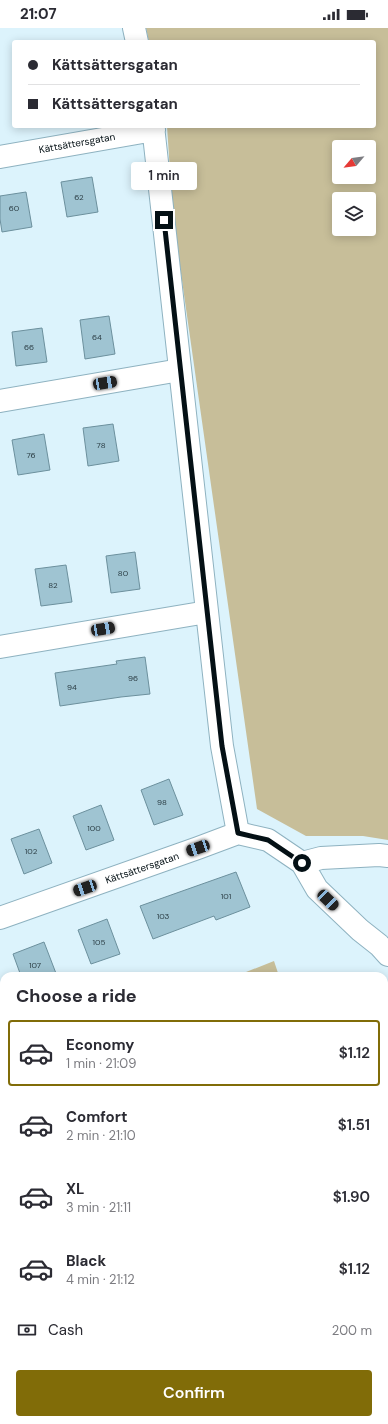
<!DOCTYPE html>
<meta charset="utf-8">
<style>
body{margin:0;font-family:"DM Sans",sans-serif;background:#f2f2f3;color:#2b2b33;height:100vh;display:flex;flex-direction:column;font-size:15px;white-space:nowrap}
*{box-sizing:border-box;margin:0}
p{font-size:13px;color:#7c7c81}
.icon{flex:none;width:22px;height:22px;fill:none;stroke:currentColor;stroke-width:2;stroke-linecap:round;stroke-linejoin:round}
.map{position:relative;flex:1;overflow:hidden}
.side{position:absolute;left:0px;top:944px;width:388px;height:452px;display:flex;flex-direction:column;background:#fff;border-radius:12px 12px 0 0;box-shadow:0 2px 10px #0003}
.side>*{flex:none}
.hud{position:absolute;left:12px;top:12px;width:364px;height:88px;border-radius:4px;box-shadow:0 2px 10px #0003;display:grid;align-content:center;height:88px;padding:0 16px;background:#fff}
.needle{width:26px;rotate:241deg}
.controls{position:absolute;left:332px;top:112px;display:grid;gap:8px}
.controls a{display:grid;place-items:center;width:44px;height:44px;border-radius:4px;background:#fff;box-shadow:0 2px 10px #0003;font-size:20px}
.end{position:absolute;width:18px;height:18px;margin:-9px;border:5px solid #041015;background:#fff;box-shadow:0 0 0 2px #fff}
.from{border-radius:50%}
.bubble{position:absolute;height:28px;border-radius:4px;background:#fff;box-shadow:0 2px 10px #0003;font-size:13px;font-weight:600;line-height:28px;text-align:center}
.car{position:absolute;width:12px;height:24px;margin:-12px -6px;border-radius:5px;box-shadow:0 0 3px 1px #0007;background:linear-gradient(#222 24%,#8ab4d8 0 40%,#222 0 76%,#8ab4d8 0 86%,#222 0)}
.hud b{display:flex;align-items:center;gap:14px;height:38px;font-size:15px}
.hud b+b{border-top:1px solid #e1e1e2}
.hud i{width:10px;height:10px;background:#2b2b33}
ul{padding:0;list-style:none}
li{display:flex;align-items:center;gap:12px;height:66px;margin:0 8px 6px;padding:0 8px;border:2px solid transparent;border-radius:4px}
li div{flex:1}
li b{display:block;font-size:15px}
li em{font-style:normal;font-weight:600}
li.active{border-color:#816c08}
li>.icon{width:36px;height:36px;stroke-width:1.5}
h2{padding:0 16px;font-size:18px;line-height:48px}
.pay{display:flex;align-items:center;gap:10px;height:44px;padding:0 16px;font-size:15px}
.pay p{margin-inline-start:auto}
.primary-button{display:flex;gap:8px;margin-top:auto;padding:8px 16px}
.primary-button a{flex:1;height:46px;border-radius:4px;background:#816c08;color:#fff;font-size:16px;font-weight:600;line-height:46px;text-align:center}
.status{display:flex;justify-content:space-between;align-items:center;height:28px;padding:0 20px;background:#fff;direction:ltr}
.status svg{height:11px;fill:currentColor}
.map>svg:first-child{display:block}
.green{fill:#c7be99;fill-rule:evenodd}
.building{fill:#9fc4d2;stroke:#6c909d}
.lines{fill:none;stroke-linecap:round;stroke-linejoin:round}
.minor-casing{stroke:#8eb2c0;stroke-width:24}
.path{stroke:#7d8f97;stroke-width:2.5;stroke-dasharray:4 2;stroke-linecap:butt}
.minor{stroke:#fff;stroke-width:22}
.route{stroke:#041015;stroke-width:5}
.labels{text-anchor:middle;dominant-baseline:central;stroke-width:4;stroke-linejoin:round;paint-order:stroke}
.number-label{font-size:8px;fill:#2b3d44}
.street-label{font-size:10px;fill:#041015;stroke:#fff}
</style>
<div class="status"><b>21:07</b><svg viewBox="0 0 49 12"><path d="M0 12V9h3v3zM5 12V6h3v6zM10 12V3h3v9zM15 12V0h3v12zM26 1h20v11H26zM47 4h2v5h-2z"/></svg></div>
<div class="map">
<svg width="388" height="1396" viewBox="0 0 388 1396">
<rect width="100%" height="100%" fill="#dcf3fc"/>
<path class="green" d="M146,0H388V812L363,808H306L257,781L173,189L167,98H374V14H149ZM339,119H369V149H339ZM339,171H369V201H339Z
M274,933L279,948H236Z
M4,1040V1392H384V1298L388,1306V1396H0V1042Z"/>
<path class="building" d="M92,149L98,184L67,189L61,154Z
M26,164L32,199L2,204L0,191V168Z
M109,288L115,326L85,331L80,292Z
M42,300L47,334L16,338L12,304Z
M113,396L119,433L88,438L83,400Z
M44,406L50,442L18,447L12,412Z
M135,524L140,561L111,565L106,528Z
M66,537L72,574L41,578L35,541Z
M145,629L150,666L121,669L60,678L55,645L117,636L116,633Z
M169,751L183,787L154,797L141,762Z
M101,777L114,812L86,822L73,788Z
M39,801L52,835L24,846L11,811Z
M236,844L250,879L216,892L214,888L153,911L140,878Z
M107,891L120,926L91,936L78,902Z
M44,914L57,948H21L13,926Z"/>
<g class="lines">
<defs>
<path id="minor" d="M134,0L137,14
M0,129L154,102
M0,373L180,342
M0,619L207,584
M238,805L268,812L302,835L317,861L360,902L379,917L388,927
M302,835L321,830L379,827L388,828
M0,890L198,820L238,805L222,718L153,98
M384,1149L388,1145
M234,1396L235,1392"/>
</defs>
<use href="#minor" class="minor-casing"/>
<path class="path" d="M0,1283L4,1281
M359,1392L360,1396"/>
<use href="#minor" class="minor"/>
</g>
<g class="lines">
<path class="route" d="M164,192L222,718L238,805L268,812L302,835"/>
</g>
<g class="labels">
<g class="number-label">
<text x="79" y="169">62</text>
<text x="14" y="180">60</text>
<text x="97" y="309">64</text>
<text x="29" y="319">66</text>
<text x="101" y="417">78</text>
<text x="31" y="427">76</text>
<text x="123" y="545">80</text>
<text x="53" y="557">82</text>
<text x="133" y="650">96</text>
<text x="72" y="659">94</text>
<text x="162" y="774">98</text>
<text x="94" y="800">100</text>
<text x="31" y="823">102</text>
<text x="226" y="868">101</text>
<text x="163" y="888">103</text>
<text x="99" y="914">105</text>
<text x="35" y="937">107</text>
</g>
<g class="street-label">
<text transform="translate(77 115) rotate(-10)">Kättsättersgatan</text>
<text transform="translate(142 840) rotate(-19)">Kättsättersgatan</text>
</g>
</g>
</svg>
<div class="controls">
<a><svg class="needle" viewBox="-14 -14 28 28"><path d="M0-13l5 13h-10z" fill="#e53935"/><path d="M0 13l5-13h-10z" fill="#7c7c81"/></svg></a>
<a><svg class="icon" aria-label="layers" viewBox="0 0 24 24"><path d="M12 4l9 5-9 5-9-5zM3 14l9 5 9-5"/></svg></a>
</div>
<i class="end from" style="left:302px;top:835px"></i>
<i class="end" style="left:164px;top:192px"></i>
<div class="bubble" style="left:131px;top:134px;width:66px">1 min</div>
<i class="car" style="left:105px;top:355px;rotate:81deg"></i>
<i class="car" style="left:103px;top:601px;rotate:80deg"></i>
<i class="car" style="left:198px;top:820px;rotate:251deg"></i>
<i class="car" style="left:85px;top:860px;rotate:251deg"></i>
<i class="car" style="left:328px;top:872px;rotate:134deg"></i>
<div class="hud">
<b><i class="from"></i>Kättsättersgatan</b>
<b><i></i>Kättsättersgatan</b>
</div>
<section class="side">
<h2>Choose a ride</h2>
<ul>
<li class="active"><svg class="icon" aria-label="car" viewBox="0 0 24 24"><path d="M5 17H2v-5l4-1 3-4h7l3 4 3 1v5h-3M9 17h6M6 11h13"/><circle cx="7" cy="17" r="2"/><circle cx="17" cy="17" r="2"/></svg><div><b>Economy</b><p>1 min · 21:09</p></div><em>$1.12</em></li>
<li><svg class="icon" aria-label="car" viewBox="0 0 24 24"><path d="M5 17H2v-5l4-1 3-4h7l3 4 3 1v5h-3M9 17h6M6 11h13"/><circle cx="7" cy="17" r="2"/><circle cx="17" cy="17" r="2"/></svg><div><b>Comfort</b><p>2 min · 21:10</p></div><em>$1.51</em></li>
<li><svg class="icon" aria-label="car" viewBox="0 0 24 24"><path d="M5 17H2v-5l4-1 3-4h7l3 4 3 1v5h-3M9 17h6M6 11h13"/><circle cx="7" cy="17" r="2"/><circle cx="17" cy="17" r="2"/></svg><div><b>XL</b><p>3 min · 21:11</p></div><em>$1.90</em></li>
<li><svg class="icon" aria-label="car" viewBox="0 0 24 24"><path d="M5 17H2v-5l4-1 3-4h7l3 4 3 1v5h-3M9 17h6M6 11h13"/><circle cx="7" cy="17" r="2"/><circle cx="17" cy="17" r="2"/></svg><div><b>Black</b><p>4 min · 21:12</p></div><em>$1.12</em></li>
</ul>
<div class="pay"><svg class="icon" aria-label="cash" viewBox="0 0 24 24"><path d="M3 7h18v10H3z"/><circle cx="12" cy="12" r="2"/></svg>Cash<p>200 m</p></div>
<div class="primary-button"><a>Confirm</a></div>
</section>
</div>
